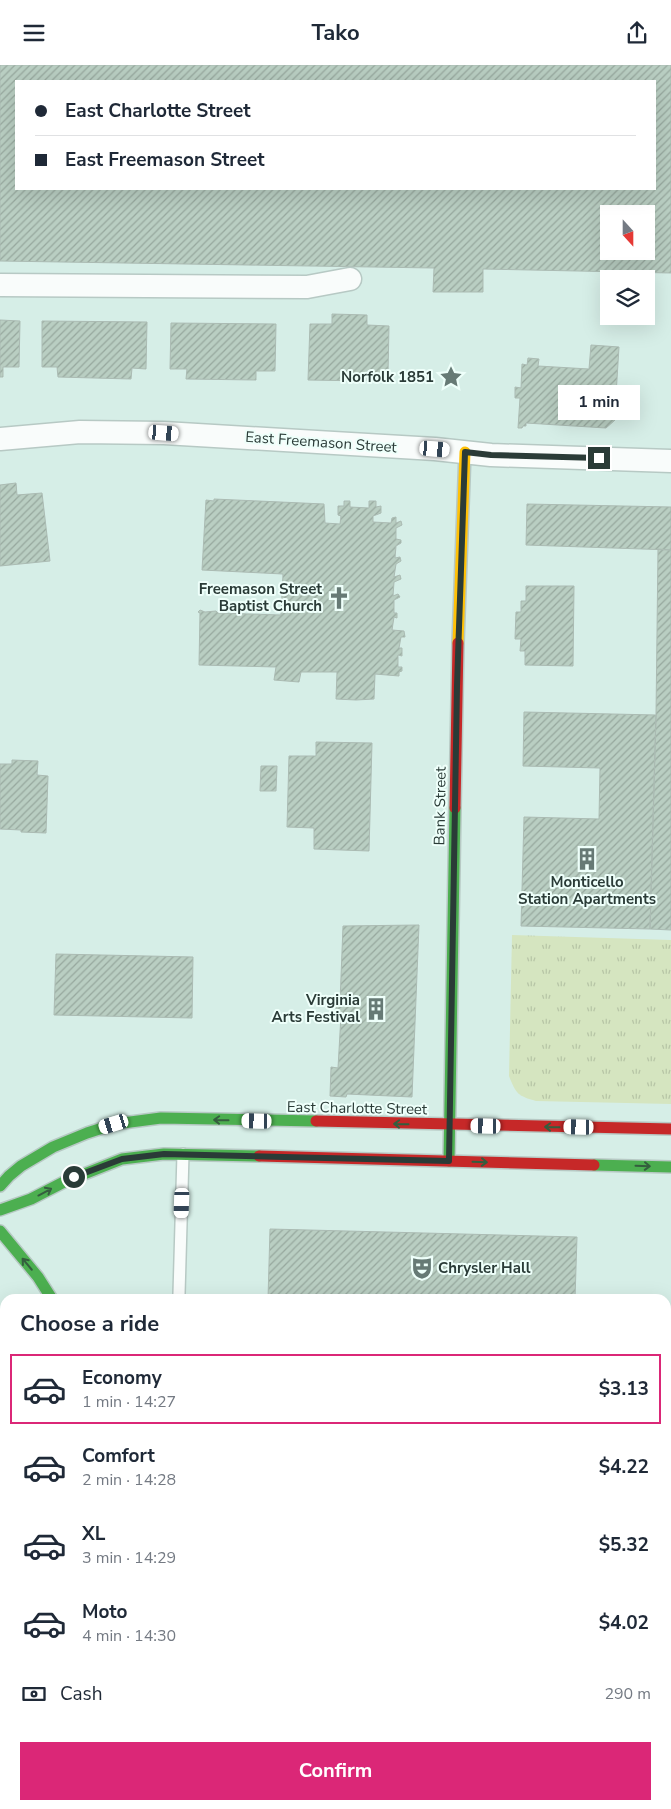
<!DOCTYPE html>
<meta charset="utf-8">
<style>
body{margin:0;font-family:"Nunito Sans",sans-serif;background:#f2f2f3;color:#1f2937;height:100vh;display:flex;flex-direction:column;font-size:19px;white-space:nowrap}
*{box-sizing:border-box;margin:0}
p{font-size:16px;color:#747a83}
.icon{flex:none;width:28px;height:28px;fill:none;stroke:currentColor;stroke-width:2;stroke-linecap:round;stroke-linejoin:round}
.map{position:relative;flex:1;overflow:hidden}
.sheet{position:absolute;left:0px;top:1229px;width:671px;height:516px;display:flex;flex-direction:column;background:#fff;border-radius:15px 15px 0 0;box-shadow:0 5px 20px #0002}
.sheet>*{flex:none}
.top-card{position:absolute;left:15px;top:15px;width:641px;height:110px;border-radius:0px;box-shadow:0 5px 20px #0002;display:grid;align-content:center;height:110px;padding:0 20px;background:#fff}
.needle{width:32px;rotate:159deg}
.fabs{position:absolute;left:600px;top:140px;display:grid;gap:10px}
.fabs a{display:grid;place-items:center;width:55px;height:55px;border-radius:0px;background:#fff;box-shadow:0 5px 20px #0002;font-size:25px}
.end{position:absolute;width:22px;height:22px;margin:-11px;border:6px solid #2a3b37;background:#fff;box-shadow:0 0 0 2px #fff}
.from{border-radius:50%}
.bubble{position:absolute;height:35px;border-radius:0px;background:#fff;box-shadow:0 5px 20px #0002;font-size:16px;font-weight:700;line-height:35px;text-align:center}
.car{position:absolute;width:15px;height:30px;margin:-15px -8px;border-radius:6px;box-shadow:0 0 4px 1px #0007;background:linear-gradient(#fff 24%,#345 0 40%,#fff 0 76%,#345 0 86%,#fff 0)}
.top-card b{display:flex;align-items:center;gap:18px;height:48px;font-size:19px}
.top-card b+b{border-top:1px solid #e0e1e3}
.top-card i{width:12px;height:12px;background:#1f2937}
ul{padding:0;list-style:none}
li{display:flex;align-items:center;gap:15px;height:70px;margin:0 10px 8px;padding:0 10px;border:2px solid transparent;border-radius:0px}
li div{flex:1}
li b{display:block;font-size:19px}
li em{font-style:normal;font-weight:700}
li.current{border-color:#db2777}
li>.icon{width:45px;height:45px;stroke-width:1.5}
h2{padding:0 20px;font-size:22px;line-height:60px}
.pay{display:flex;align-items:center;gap:12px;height:55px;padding:0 20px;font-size:19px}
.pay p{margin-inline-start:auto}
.cta{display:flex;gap:10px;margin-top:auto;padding:10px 20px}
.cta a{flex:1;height:58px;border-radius:0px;background:#db2777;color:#fff;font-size:20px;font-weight:700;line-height:58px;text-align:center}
header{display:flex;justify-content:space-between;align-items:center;height:65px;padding:0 20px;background:#fff;font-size:22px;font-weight:700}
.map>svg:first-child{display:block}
.grass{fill:url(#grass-tufts)}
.building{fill:url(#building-hatch);stroke:#abbbb3;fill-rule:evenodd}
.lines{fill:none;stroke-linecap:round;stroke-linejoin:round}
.lane-casing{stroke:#b7c9c4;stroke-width:14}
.street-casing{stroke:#b7c9c4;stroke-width:25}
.fast-casing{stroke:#b7c9c4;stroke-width:14}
.slow-casing{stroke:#b7c9c4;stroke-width:14}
.jam-casing{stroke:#b7c9c4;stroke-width:14}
.lane{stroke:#f9fcfb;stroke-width:11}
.street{stroke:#f9fcfb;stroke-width:22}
.fast{stroke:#4caf50;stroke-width:11}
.slow{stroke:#ffc107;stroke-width:11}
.jam{stroke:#c62828;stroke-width:11}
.oneway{stroke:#345e3e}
.route{stroke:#2a3b37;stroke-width:6}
.labels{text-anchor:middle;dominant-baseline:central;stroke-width:4;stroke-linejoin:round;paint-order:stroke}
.poi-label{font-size:15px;font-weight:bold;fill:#2a3b37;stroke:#eefffa;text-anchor:end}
.street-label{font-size:15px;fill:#2a3b37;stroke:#eefffa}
</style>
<header><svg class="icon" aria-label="menu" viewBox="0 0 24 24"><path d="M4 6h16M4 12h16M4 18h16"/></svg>Tako<svg class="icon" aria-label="share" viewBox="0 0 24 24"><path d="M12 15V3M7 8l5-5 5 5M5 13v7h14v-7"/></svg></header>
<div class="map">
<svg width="671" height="1744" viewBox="0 0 671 1744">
<defs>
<pattern id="grass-tufts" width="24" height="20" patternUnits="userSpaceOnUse" patternTransform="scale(1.25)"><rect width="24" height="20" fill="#d5e5c0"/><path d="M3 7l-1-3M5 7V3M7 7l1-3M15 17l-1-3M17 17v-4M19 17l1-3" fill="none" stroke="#b7c5a6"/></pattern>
<pattern id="building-hatch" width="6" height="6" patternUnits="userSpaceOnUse" patternTransform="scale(1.25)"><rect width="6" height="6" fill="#b9cec2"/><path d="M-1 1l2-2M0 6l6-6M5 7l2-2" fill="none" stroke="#97a89e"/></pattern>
</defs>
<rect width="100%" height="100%" fill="#d6eee7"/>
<path class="grass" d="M512,870L671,875V1039L536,1036C518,1031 516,1029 509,1011Z"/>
<path class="building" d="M0,0H671V208L483,204V227H433L434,203L0,196ZM16,16H655V124H16ZM609,149H646V186H609Z
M332,249L367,250V260L389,261L388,309L366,308V316L308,315L310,259H332Z
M0,255L20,256L19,302H3V312H0Z
M42,256L147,257L146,304L132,303L131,314L58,312L57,302H42Z
M171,258L276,259L275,306H256V315L186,314L187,304H170Z
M591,280L619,282L616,330L598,329V331L608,332L616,342L615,355L606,363L526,358V361H523L522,363H518L520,333H515V322L521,323L522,299L527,300L528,293L539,294L538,301L589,304Z
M16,418L17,430L42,428L50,496L0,501V420Z
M214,434L324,439L325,458L340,459L341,451L338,450V441H344V436H350V442L369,443V436H376V442L381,441V448L373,451V457L391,458L392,453L396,452V458L401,456L402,460L396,463V474L401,475V478L396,481L395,493L400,492L401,496L396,499L394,512L400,510L401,514L394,517L393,531L398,529L400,532L394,535V548H397V553L394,552L392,565L404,566L405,572H401L399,583H402V591L398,590V602H402V606L399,607V611L375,609L374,634L356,635L336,634L337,607H301L299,617L274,615L276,602L199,600L200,548L198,547L200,545L205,547L216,546L218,548L281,550L283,509L202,505L206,435L214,436Z
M527,439L671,442V485L526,480Z
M658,484L671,485V865L650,864L656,650Z
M526,521H574L573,601L525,600V586H520L521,574H515L516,547H521V536H526Z
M524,647L656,650L650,864L521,861L524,752L599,754L600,703L523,701Z
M316,677L372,678L369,786L314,784V763L287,762L289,691H316Z
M12,695L38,696L37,710L48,711L46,768L21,767V765L0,764V699H12Z
M261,701H277L276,726H260Z
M419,860L412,1032L347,1029L346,1032L330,1031L331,1002L338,1003L341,950H336V937H340L343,861Z
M56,889L193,892L192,953L54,950Z
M270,1164L577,1172L575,1234H268Z
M0,1383L5,1391V1525L0,1528Z
M671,1585V1744H625V1740H666V1591Z"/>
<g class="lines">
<defs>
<path id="lane" d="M179,1229L183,1089"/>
<path id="street" d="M0,220L307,222L350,214
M0,374L80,367L164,368L435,384L491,390L671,396
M0,1633L5,1630"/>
<path id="fast" d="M449,1096L455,743
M594,1100L671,1102
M0,1121L9,1111L21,1101L53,1082L87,1068L115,1059L161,1053L316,1056
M0,1145L31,1134L64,1117L122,1094L164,1089L259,1091
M0,1166L38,1212L52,1234
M255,1740L257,1744
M328,1740L329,1744"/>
<path id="slow" d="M458,578L465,387
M0,1285L5,1293"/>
<path id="jam" d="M455,743L458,578
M316,1056L671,1064
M259,1091L594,1100"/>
</defs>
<use href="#lane" class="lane-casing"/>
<use href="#street" class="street-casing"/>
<use href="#fast" class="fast-casing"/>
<use href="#slow" class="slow-casing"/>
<use href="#jam" class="jam-casing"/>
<use href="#lane" class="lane"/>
<use href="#street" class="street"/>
<use href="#fast" class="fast"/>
<use href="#slow" class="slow"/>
<use href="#jam" class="jam"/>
</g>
<defs><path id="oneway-shaft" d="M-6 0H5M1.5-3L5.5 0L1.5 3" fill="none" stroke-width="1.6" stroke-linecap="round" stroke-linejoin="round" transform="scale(1.25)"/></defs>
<g class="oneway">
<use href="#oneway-shaft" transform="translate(221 1055) rotate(-179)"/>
<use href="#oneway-shaft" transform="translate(401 1059) rotate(-179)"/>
<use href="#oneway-shaft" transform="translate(552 1062) rotate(-179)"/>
<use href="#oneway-shaft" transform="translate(480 1097) rotate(2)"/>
<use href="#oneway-shaft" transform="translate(643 1101) rotate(2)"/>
<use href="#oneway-shaft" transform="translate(45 1127) rotate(-28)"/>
<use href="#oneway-shaft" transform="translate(27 1199) rotate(-130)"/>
</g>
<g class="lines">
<path class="route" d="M74,1112L122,1094L164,1089L449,1096L457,621L465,387L491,390L599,393"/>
</g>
<defs>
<symbol id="sight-bare" viewBox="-9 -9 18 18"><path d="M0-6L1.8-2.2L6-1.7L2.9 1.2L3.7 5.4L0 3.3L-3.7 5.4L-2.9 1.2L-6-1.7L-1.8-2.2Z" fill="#667a75" stroke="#eefffa" stroke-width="2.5" paint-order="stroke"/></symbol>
<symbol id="church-bare" viewBox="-9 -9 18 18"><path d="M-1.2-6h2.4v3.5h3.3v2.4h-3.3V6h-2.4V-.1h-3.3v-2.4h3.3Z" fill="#667a75" stroke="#eefffa" stroke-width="2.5" paint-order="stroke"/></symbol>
<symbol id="building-bare" viewBox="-9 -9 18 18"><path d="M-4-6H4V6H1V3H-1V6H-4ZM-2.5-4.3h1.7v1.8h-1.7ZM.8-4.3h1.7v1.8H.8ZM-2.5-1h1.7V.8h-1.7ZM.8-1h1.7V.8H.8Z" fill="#667a75" stroke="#eefffa" stroke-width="2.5" paint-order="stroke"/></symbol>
<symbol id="theatre-bare" viewBox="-9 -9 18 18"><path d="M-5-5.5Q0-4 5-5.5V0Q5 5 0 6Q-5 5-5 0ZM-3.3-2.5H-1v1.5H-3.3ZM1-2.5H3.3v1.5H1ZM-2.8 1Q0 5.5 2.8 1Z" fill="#667a75" stroke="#eefffa" stroke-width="2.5" paint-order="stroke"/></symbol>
</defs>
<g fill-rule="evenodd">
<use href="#sight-bare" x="435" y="296" width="32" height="32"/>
<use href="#church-bare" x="323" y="517" width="32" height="32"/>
<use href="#building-bare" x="571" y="778" width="32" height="32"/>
<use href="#building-bare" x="360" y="928" width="32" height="32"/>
<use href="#theatre-bare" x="406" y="1187" width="32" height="32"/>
</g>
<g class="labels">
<g class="poi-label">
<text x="434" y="312">Norfolk 1851</text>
<text x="322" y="524">Freemason Street<tspan x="322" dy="17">Baptist Church</tspan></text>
<text x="587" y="817" text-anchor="middle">Monticello<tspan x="587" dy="17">Station Apartments</tspan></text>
<text x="360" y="935">Virginia<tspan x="360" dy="17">Arts Festival</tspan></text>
<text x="438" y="1203" text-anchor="start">Chrysler Hall</text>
</g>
<g class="street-label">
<text transform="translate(321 377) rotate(4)">East Freemason Street</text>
<text transform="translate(440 741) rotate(-89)">Bank Street</text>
<text transform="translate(357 1043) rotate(1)">East Charlotte Street</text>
</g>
</g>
</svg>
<div class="fabs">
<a><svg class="needle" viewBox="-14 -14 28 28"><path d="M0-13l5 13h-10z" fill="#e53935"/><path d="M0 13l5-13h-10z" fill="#747a83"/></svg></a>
<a><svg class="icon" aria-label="layers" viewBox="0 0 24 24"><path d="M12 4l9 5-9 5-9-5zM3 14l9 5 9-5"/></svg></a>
</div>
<i class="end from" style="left:74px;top:1112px"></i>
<i class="end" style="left:599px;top:393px"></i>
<div class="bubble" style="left:558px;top:320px;width:82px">1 min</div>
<i class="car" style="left:164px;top:368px;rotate:94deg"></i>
<i class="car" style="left:435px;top:384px;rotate:95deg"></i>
<i class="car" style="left:257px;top:1056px;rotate:271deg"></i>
<i class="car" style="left:114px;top:1059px;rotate:253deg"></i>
<i class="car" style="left:486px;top:1061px;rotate:271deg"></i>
<i class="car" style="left:579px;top:1062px;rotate:271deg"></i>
<i class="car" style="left:182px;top:1138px;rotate:182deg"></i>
<div class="top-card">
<b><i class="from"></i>East Charlotte Street</b>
<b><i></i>East Freemason Street</b>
</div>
<section class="sheet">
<h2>Choose a ride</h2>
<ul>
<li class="current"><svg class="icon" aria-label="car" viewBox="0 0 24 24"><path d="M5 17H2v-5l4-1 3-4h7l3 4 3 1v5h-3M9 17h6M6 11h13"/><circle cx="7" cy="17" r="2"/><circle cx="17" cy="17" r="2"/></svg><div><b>Economy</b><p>1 min · 14:27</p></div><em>$3.13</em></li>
<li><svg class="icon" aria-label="car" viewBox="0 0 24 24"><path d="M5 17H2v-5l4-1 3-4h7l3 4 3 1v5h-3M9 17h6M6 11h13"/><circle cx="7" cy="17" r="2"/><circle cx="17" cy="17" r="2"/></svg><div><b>Comfort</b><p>2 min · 14:28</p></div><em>$4.22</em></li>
<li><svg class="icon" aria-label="car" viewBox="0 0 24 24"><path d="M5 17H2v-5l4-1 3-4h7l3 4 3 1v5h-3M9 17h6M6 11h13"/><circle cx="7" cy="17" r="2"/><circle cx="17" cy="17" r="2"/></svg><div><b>XL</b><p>3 min · 14:29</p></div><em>$5.32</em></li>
<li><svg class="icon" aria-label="car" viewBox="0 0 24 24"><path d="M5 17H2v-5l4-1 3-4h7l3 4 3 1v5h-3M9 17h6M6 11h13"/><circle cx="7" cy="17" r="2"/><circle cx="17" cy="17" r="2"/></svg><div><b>Moto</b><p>4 min · 14:30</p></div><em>$4.02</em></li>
</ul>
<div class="pay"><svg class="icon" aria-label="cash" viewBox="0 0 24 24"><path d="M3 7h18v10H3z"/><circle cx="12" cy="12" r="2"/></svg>Cash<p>290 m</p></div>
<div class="cta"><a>Confirm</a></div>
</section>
</div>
